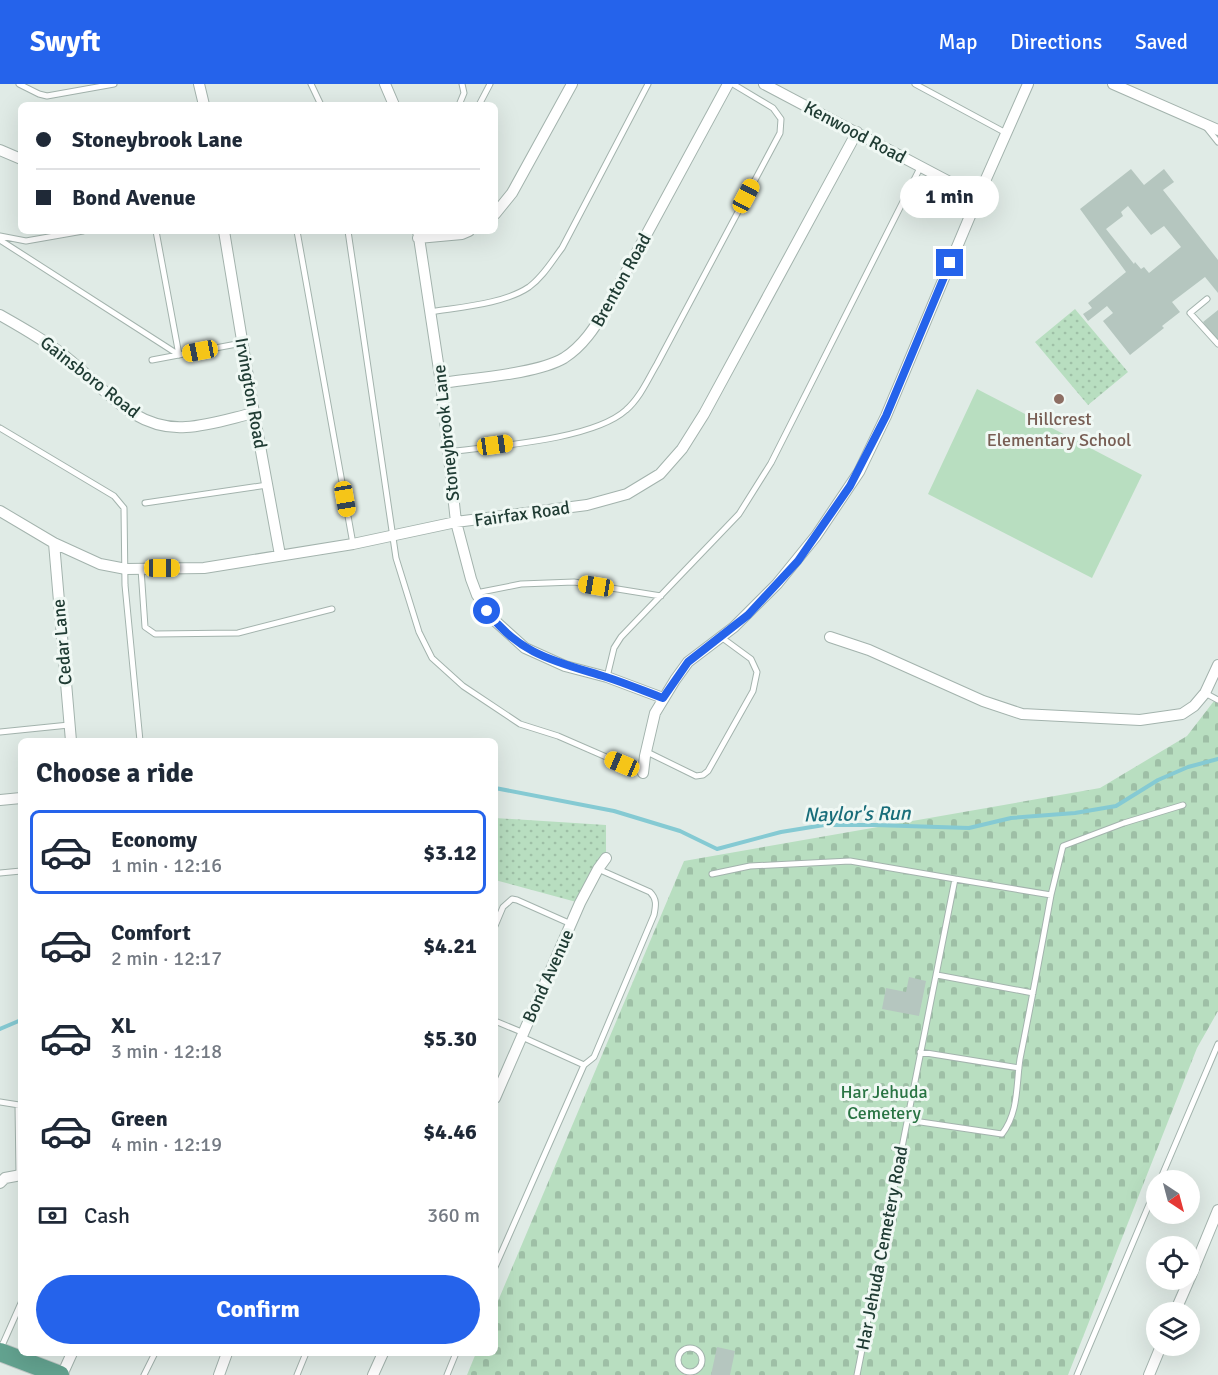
<!DOCTYPE html>
<meta charset="utf-8">
<style>
body{margin:0;font-family:Signika,sans-serif;background:#f6f6f7;color:#1f2937;height:100vh;display:flex;flex-direction:column;font-size:22px;white-space:nowrap}
*{box-sizing:border-box;margin:0}
p{font-size:20px;color:#747a83}
.icon{flex:none;width:33px;height:33px;fill:none;stroke:currentColor;stroke-width:2;stroke-linecap:round;stroke-linejoin:round}
.map{position:relative;flex:1;overflow:hidden}
.panel{position:absolute;left:18px;top:654px;width:480px;height:618px;display:flex;flex-direction:column;background:#fff;border-radius:9px;box-shadow:0 6px 24px #0002}
.panel>*{flex:none}
.guide{position:absolute;left:18px;top:18px;width:480px;height:132px;border-radius:9px;box-shadow:0 6px 24px #0002;display:grid;align-content:center;height:132px;padding:0 18px;background:#fff}
.needle{width:39px;rotate:144deg}
.tools{position:absolute;left:1146px;top:1086px;display:grid;gap:12px}
.tools a{display:grid;place-items:center;width:54px;height:54px;border-radius:50%;background:#fff;box-shadow:0 6px 24px #0002;font-size:30px}
.end{position:absolute;width:27px;height:27px;margin:-14px;border:8px solid #2563eb;background:#fff;box-shadow:0 0 0 3px #fff}
.from{border-radius:50%}
.bubble{position:absolute;height:42px;border-radius:21px;background:#fff;box-shadow:0 6px 24px #0002;font-size:20px;font-weight:700;line-height:42px;text-align:center}
.car{position:absolute;width:18px;height:36px;margin:-18px -9px;border-radius:8px;box-shadow:0 0 4px 2px #0007;background:linear-gradient(#f5c518 24%,#345 0 40%,#f5c518 0 76%,#345 0 86%,#f5c518 0)}
.guide b{display:flex;align-items:center;gap:21px;height:57px;font-size:22px}
.guide b+b{border-top:2px solid #e0e1e3}
.guide i{width:15px;height:15px;background:#1f2937}
ul{padding:0;list-style:none}
li{display:flex;align-items:center;gap:18px;height:84px;margin:0 12px 9px;padding:0 6px;border:3px solid transparent;border-radius:9px}
li div{flex:1}
li b{display:block;font-size:22px}
li em{font-style:normal;font-weight:700}
li.active{border-color:#2563eb}
li>.icon{width:54px;height:54px;stroke-width:1.5}
h2{padding:0 18px;font-size:27px;line-height:72px}
.pay{display:flex;align-items:center;gap:15px;height:66px;padding:0 18px;font-size:22px}
.pay p{margin-inline-start:auto}
.cta{display:flex;gap:12px;margin-top:auto;padding:12px 18px}
.cta a{flex:1;height:69px;border-radius:36px;background:#2563eb;color:#fff;font-size:24px;font-weight:700;line-height:69px;text-align:center}
header{display:flex;align-items:center;gap:36px;box-sizing:border-box;height:84px;padding:0 30px;background:#2563eb;color:#fff}
header strong{font-size:28px}
nav{display:flex;gap:33px;margin-inline-start:auto;font-size:21px}
.map>svg:first-child{display:block}
.grass{fill:#b8dec0}
.cemetery{fill:url(#cemetery-stones)}
.park{fill:url(#park-dots)}
.lines{fill:none;stroke-linecap:round;stroke-linejoin:round}
.stream{stroke:#85cad3;stroke-width:4}
.building{fill:#b5c6bf;fill-rule:evenodd}
.service-casing{stroke:#a3b3ad;stroke-width:7}
.minor-casing{stroke:#a3b3ad;stroke-width:12}
.primary-casing{stroke:#c1c8c6;stroke-width:20}
.service{stroke:#fff;stroke-width:5}
.minor{stroke:#fff;stroke-width:10}
.primary{stroke:#63a390;stroke-width:18}
.route{stroke:#2563eb;stroke-width:8}
.education-dot{fill:#8d6e63;stroke:#f0f8f4;stroke-width:2}
.labels{text-anchor:middle;dominant-baseline:central;stroke-width:6;stroke-linejoin:round;paint-order:stroke}
.street-label{font-size:18px;fill:#203c34;stroke:#f0f8f4}
.education-label{font-size:18px;fill:#785e54;stroke:#f0f8f4}
.park-label{font-size:18px;fill:#297443;stroke:#f0f8f4}
.water-label{font-size:20px;font-style:italic;fill:#186d7a;stroke:#f0f8f4}
</style>
<header>
<strong>Swyft</strong>
<nav><a>Map</a><a>Directions</a><a>Saved</a></nav>
</header>
<div class="map">
<svg width="1218" height="1291" viewBox="0 0 1218 1291">
<defs>
<pattern id="cemetery-stones" width="16" height="16" patternUnits="userSpaceOnUse" patternTransform="scale(1.5)"><rect width="16" height="16" fill="#b8dec0"/><path d="M2 7V4a2 2 0 0 1 4 0v3zM10 15v-3a2 2 0 0 1 4 0v3z" fill="#9ebfa6"/></pattern>
<pattern id="park-dots" width="8" height="8" patternUnits="userSpaceOnUse" patternTransform="scale(1.5)"><rect width="8" height="8" fill="#b8dec0"/><path d="M2 2h.1M6 6h.1" fill="none" stroke="#9ebfa6" stroke-width="1.8" stroke-linecap="round"/></pattern>
</defs>
<rect width="100%" height="100%" fill="#e0ebe6"/>
<path class="grass" d="M977,305L1142,391L1092,494L928,410Z"/>
<path class="cemetery" d="M1214,617L1218,619V927L1197,964L1068,1291H467L476,1269H495V1224L684,777L1100,704L1187,652Z"/>
<path class="park" d="M1075,225L1128,288L1088,321L1035,258Z
M495,734L606,741V774L580,819L495,796Z"/>
<g class="lines">
<path class="stream" d="M495,704L614,727L680,747L717,765L781,748L824,741H875L969,744L1011,734L1075,729L1116,722L1158,696L1188,683L1218,675
M0,945L21,936"/>
</g>
<path class="building" d="M1131,85L1144,101L1164,85L1174,98L1163,106L1218,176V209L1205,193L1172,218L1180,228L1162,242L1164,244L1130,271L1103,237L1113,229L1107,222L1088,237L1083,230L1092,224L1088,219L1126,188L1080,125ZM1128,122L1151,151L1164,142L1181,163L1149,189L1144,183L1141,185L1135,178L1134,180L1106,145L1123,132L1121,128Z
M1218,226V258L1203,238Z
M909,893L926,897L919,932L882,925L886,904L906,908Z
M717,1263L735,1267L730,1291H711Z"/>
<g class="lines">
<defs>
<path id="service" d="M19,0L39,10L47,12L114,0
M311,0L321,21
M915,0L1006,49
M459,21L464,9L462,0
M479,21L490,0
M1206,43L1218,58
M156,147L179,271
M297,147L353,460
M348,147L396,474L419,548L432,574L463,602L520,640L558,652L643,689
M0,152L26,157L83,147
M0,156L179,271
M1207,215L1190,229L1218,260
M430,228C460,223 504,220 529,203C543,193 552,177 562,164L648,0
M152,276L242,259
M0,344L114,412L124,424L125,501L140,657
M448,368C494,362 593,356 626,326C640,314 648,295 657,280L780,49L781,35L773,24L733,0
M145,419L267,401
M141,485L145,543L155,550L238,549L332,525
M476,509L521,500L574,498L661,512
M607,593L614,564L621,553L739,430L771,379L921,82
M1205,609L1218,616
M0,648L69,641
M647,668L696,692L703,691L708,687L753,607L757,588L751,575L721,553
M0,789L21,787
M712,790L750,782L850,777L955,795
M495,842L503,823L512,815L517,816L571,840
M937,891L1033,909
M495,937L524,949
M920,968L1019,984
M584,981L594,973L654,831C656,821 657,815 650,808L598,785
M0,1018L19,1021
M18,1021L19,1090
M907,1036L1002,1050C1019,1028 1016,1001 1020,975C1031,920 1041,866 1051,811
M1160,1096L1218,960
M495,1183L584,981L522,953
M1,1264L21,1219
M678 1276a12 12 0 1 1 24 0a12 12 0 1 1-24 0Z
M144,1291L155,1269
M297,1291L306,1269
M447,1291L456,1269
M857,1291L955,795L1051,811L1063,762L1124,739L1183,721
M1077,1291L1156,1104"/>
<path id="minor" d="M199,0L204,21
M385,0L394,21
M764,0L978,113
M1113,0L1218,46
M0,66L21,75
M495,130L512,109L572,0
M224,147L254,329L280,471
M418,147L441,299L456,438L471,495L477,511L494,536L525,564L565,582L607,593L663,614
M418,154L462,150L469,147
M0,231C23,244 46,257 66,273C103,302 133,347 186,343C208,342 232,334 254,329
M441,299C474,294 537,290 564,274C583,262 595,243 606,225L728,0
M0,427L54,459L100,480L126,485L204,484L353,460L456,438L587,421L627,410L660,390L682,365L704,330L857,48
M54,459L71,657
M830,553L869,566L983,617L1022,630L1140,636L1182,630L1194,622L1205,609L1218,581
M643,689L645,672L655,629L675,596L688,578L734,543L777,500L816,452L859,388L886,332L978,113L1028,0
M0,716L21,714
M495,1014L580,819L598,785L606,774
M0,1099L5,1094L21,1091
M1190,1194L1218,1126
M1175,1228L1189,1196
M62,1291L72,1269
M219,1291L227,1269
M373,1291L383,1269
M1149,1291L1161,1262"/>
<path id="primary" d="M0,1268L60,1291"/>
</defs>
<use href="#service" class="service-casing"/>
<use href="#minor" class="minor-casing"/>
<use href="#primary" class="primary-casing"/>
<use href="#service" class="service"/>
<use href="#minor" class="minor"/>
<use href="#primary" class="primary"/>
</g>
<g class="lines">
<path class="route" d="M487,527C519,571 558,578 606,593C625,599 644,607 663,614L688,578L748,531L798,477L850,402L886,332L950,179"/>
</g>
<circle class="education-dot" cx="1059" cy="315" r="6"/>
<g class="labels">
<g class="street-label">
<text transform="translate(855 48) rotate(28)">Kenwood Road</text>
<text transform="translate(621 196) rotate(-61)">Brenton Road</text>
<text transform="translate(90 293) rotate(38)">Gainsboro Road</text>
<text transform="translate(251 309) rotate(80)">Irvington Road</text>
<text transform="translate(446 349) rotate(-96)">Stoneybrook Lane</text>
<text transform="translate(522 430) rotate(-8)">Fairfax Road</text>
<text transform="translate(62 558) rotate(-95)">Cedar Lane</text>
<text transform="translate(548 892) rotate(-66)">Bond Avenue</text>
<text transform="translate(882 1164) rotate(-79)">Har Jehuda Cemetery Road</text>
</g>
<g class="education-label">
<text x="1059" y="335">Hillcrest<tspan x="1059" dy="21">Elementary School</tspan></text>
</g>
<g class="park-label">
<text x="884" y="1008">Har Jehuda<tspan x="884" dy="21">Cemetery</tspan></text>
</g>
<g class="water-label">
<text transform="translate(857 730) rotate(-1)">Naylor's Run</text>
</g>
</g>
</svg>
<div class="tools">
<a><svg class="needle" viewBox="-14 -14 28 28"><path d="M0-13l5 13h-10z" fill="#e53935"/><path d="M0 13l5-13h-10z" fill="#747a83"/></svg></a>
<a><svg class="icon" aria-label="locate" viewBox="0 0 24 24"><circle cx="12" cy="12" r="6"/><path d="M12 2v4M12 18v4M2 12h4M18 12h4"/></svg></a>
<a><svg class="icon" aria-label="layers" viewBox="0 0 24 24"><path d="M12 4l9 5-9 5-9-5zM3 14l9 5 9-5"/></svg></a>
</div>
<i class="end from" style="left:487px;top:527px"></i>
<i class="end" style="left:950px;top:179px"></i>
<div class="bubble" style="left:900px;top:92px;width:99px">1 min</div>
<i class="car" style="left:746px;top:112px;rotate:28deg"></i>
<i class="car" style="left:200px;top:267px;rotate:259deg"></i>
<i class="car" style="left:495px;top:361px;rotate:82deg"></i>
<i class="car" style="left:345px;top:415px;rotate:170deg"></i>
<i class="car" style="left:162px;top:484px;rotate:90deg"></i>
<i class="car" style="left:596px;top:502px;rotate:279deg"></i>
<i class="car" style="left:622px;top:680px;rotate:293deg"></i>
<div class="guide">
<b><i class="from"></i>Stoneybrook Lane</b>
<b><i></i>Bond Avenue</b>
</div>
<section class="panel">
<h2>Choose a ride</h2>
<ul>
<li class="active"><svg class="icon" aria-label="car" viewBox="0 0 24 24"><path d="M5 17H2v-5l4-1 3-4h7l3 4 3 1v5h-3M9 17h6M6 11h13"/><circle cx="7" cy="17" r="2"/><circle cx="17" cy="17" r="2"/></svg><div><b>Economy</b><p>1 min · 12:16</p></div><em>$3.12</em></li>
<li><svg class="icon" aria-label="car" viewBox="0 0 24 24"><path d="M5 17H2v-5l4-1 3-4h7l3 4 3 1v5h-3M9 17h6M6 11h13"/><circle cx="7" cy="17" r="2"/><circle cx="17" cy="17" r="2"/></svg><div><b>Comfort</b><p>2 min · 12:17</p></div><em>$4.21</em></li>
<li><svg class="icon" aria-label="car" viewBox="0 0 24 24"><path d="M5 17H2v-5l4-1 3-4h7l3 4 3 1v5h-3M9 17h6M6 11h13"/><circle cx="7" cy="17" r="2"/><circle cx="17" cy="17" r="2"/></svg><div><b>XL</b><p>3 min · 12:18</p></div><em>$5.30</em></li>
<li><svg class="icon" aria-label="car" viewBox="0 0 24 24"><path d="M5 17H2v-5l4-1 3-4h7l3 4 3 1v5h-3M9 17h6M6 11h13"/><circle cx="7" cy="17" r="2"/><circle cx="17" cy="17" r="2"/></svg><div><b>Green</b><p>4 min · 12:19</p></div><em>$4.46</em></li>
</ul>
<div class="pay"><svg class="icon" aria-label="cash" viewBox="0 0 24 24"><path d="M3 7h18v10H3z"/><circle cx="12" cy="12" r="2"/></svg>Cash<p>360 m</p></div>
<div class="cta"><a>Confirm</a></div>
</section>
</div>
